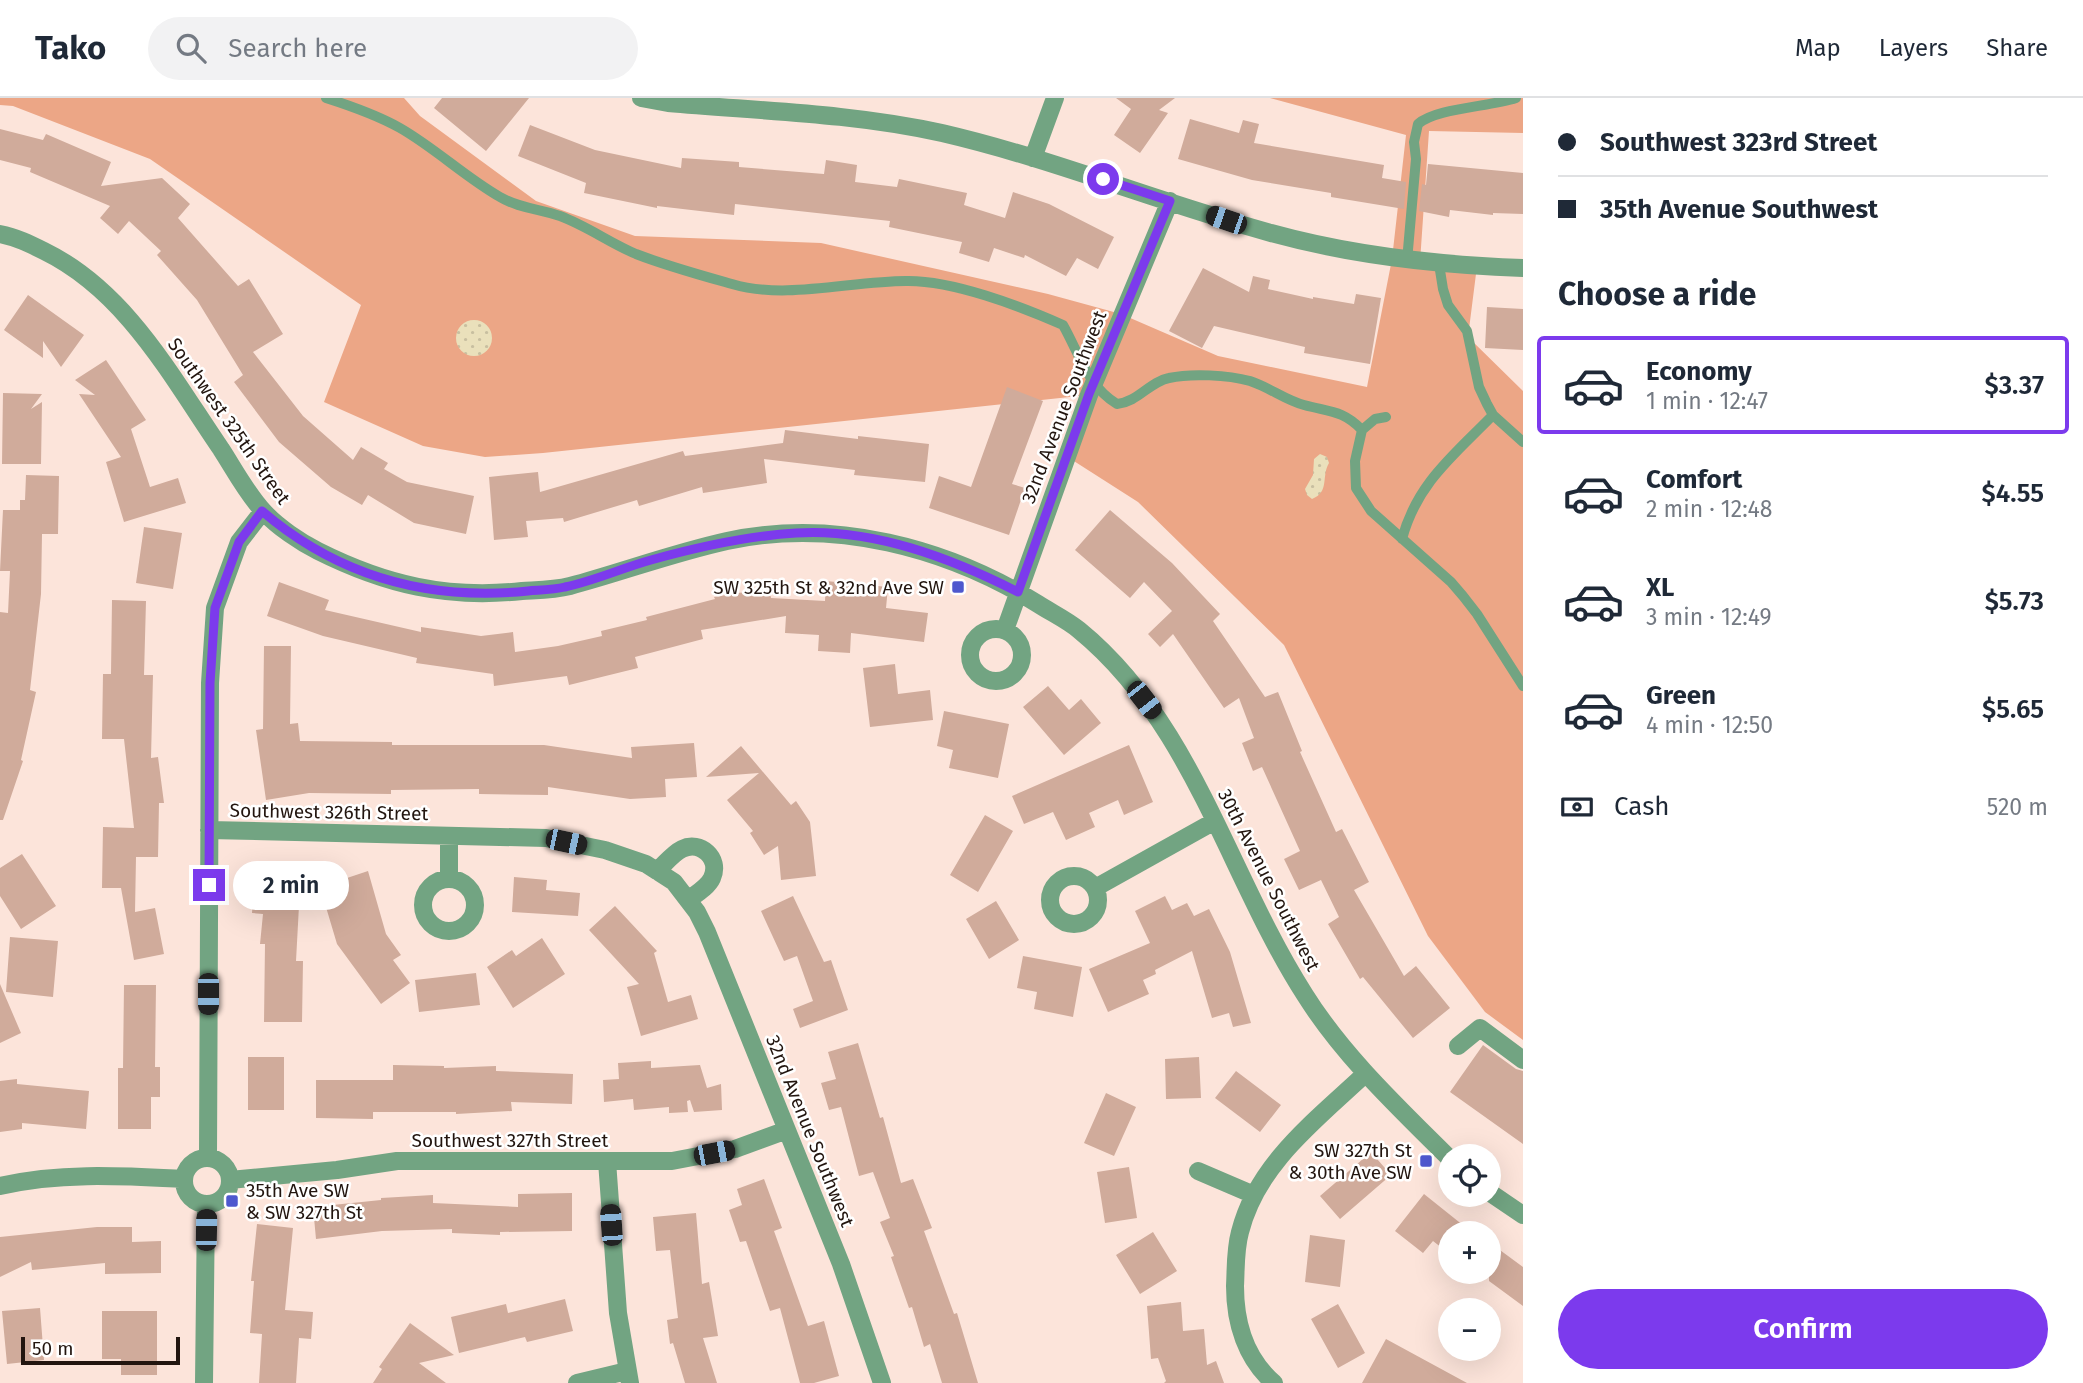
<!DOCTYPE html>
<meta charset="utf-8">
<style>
body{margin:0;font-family:"Fira Sans",sans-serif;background:#f2f2f3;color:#1f2937;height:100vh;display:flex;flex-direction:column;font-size:26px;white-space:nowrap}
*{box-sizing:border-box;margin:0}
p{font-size:23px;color:#747a83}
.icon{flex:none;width:38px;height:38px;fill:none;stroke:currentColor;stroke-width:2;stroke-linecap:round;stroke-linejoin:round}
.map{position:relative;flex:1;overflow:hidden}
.details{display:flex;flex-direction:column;background:#fff;width:560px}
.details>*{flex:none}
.guide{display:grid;align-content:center;height:154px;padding:0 35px;background:#fff}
.buttons{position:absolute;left:1438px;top:1046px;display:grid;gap:14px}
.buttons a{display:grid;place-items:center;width:63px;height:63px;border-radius:50%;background:#fff;box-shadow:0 7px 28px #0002;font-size:35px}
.scale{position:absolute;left:21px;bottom:18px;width:159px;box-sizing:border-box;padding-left:7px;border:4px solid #22150f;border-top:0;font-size:19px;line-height:24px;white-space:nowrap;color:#22150f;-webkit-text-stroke:5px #fff;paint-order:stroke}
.end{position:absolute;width:32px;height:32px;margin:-16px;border:9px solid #7c3aed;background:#fff;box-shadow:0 0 0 4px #fff}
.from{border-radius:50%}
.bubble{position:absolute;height:49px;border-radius:24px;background:#fff;box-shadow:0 7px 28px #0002;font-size:23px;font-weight:600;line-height:49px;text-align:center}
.car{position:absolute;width:21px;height:42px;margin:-21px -10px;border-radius:9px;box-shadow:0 0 5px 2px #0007;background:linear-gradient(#222 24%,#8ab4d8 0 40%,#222 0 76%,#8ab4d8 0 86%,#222 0)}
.guide b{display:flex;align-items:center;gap:24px;height:66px;font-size:26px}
.guide b+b{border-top:2px solid #e0e1e3}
.guide i{width:18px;height:18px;background:#1f2937}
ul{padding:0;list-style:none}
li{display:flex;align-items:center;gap:21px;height:98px;margin:0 14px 10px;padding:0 21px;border:4px solid transparent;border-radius:7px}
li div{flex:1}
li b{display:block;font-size:26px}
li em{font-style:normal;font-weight:600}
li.on{border-color:#7c3aed}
li>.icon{width:63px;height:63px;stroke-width:1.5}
h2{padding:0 35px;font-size:32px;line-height:84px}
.pay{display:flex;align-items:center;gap:18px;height:77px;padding:0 35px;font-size:26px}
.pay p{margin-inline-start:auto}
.primary-button{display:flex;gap:14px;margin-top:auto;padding:14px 35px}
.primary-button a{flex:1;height:80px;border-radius:42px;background:#7c3aed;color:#fff;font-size:28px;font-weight:600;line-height:80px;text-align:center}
header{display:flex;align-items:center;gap:42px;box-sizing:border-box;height:98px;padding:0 35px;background:#fff;border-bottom:2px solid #e0e1e3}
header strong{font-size:33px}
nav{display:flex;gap:38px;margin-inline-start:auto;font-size:24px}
.search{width:490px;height:63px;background:#f2f2f3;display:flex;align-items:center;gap:18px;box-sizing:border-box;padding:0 24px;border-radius:38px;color:#747a83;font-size:26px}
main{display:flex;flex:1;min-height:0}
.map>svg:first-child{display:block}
.grass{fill:#eca686}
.sand{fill:url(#sand-dots)}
.building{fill:#d0ab9b}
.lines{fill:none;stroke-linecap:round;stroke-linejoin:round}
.service{stroke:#72a482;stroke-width:10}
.minor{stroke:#72a482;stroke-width:18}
.route{stroke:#7c3aed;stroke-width:9}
.poi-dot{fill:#4e58ce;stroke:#fff;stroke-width:2.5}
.labels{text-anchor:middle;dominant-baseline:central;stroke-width:5;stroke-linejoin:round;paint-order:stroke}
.street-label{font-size:19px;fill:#22150f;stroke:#fff}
.poi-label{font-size:19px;fill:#22150f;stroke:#fff;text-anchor:end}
</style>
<header>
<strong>Tako</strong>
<div class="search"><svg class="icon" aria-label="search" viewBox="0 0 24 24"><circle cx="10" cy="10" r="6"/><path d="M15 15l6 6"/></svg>Search here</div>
<nav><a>Map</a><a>Layers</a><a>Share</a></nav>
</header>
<main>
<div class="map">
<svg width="1523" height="1285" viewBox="0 0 1523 1285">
<defs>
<pattern id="sand-dots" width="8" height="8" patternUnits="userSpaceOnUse" patternTransform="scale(1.75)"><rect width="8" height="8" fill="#eae0bb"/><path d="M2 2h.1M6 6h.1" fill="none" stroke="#c8bfa0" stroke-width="1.8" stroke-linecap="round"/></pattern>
</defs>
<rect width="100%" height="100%" fill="#fce4da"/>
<path class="grass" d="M0,0H404L420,18L536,103L635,138L821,145L1048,196L1121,216L1218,258L1367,289L1392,161L1406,37L1270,0H1523V35L1429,33L1420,164L1477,168L1468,239L1523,293V942L1485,914L1428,838L1284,547L1138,404L1066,358L1088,297L543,355L485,359L423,348L324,304L361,207L150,61L13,8L0,7Z"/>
<path class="sand" d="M456 240a18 18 0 1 1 36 0a18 18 0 1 1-36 0Z
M1320,356L1327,359L1329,365C1321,378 1330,394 1312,401L1307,397L1305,391L1313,377L1314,361Z"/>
<path class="building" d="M442,0H529L486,53L434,10Z
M1116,0H1175L1159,12L1168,15L1140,55L1114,37L1131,11Z
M1190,21L1239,35L1243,22L1259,26L1254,45L1384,67L1382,80L1406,84L1404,111L1331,99V95L1252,82L1178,61Z
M530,27L595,52L681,70L682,60L739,64V69L824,76L826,62L857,67L855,84L897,89L899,81L967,95L964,107L1005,120L1013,94L1049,106L1114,139L1098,171L1077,160L1066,178L1025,157L1024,160L994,150L989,164L959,155L962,144L889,129L890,123L735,106L734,117L657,108V110L584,95L586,85L518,58Z
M0,31L43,42L46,36L111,64L101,88L162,80L190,106L178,120L238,188L249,181L283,236L253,254L303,318L353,362L361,349L388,365L384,371L407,384L474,398L466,436L414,425L368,397L362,407L331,389L279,344L234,284L243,277L197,202L157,157L161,153L129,123L118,136L100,120L110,108L30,74L31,70L0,62Z
M1428,66L1523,75V116L1493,115V117L1450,112L1449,119L1419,113L1422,86L1426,87Z
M1203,170L1249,194L1253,178L1270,182L1268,191L1313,201V199L1354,206L1356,196L1381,200L1370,266L1304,255L1305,249L1214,228L1202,250L1169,233Z
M28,197L84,237L61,269L43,243V260L4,232Z
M1487,209L1523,211V252L1485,250Z
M106,262L146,322L131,331L150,389L178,380L186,405L124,424L106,364L121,359L79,296L95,297L75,282Z
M1007,289L1043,303L1012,386L1025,390L1009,437L929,410L939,378L971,389Z
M3,295L42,296L31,311L42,304L41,366H2Z
M785,332L858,341V338L929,346L925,384L854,377L855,372L764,361L767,385L703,395L702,389L639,408L637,402L564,424L563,420L526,423L528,439L494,442L489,379L538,374L540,394L683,353L685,358L783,345Z
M26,377L59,378L58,436H42L41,496L30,592L36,594L21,662L23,663L3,722H0V514L8,515L10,473H0L3,412H20V402H25Z
M1110,412L1172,465L1220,516L1213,523L1265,599L1278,594L1302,653L1300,654L1336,734L1342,731L1369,784L1354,792L1404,878L1416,868L1450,910L1413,940L1363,879L1360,881L1328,826L1339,819L1321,782L1299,792L1284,761L1300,753L1262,669L1253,673L1242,645L1254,640L1239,600L1224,610L1173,536L1160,549L1148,536L1172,513L1144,484L1130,500L1075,452Z
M144,429L182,435L173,491L136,485Z
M826,483L888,489L886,510L928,515L924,544L851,535L850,555L818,553L819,537L785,535L786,518L701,532L703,541L635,559L638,570L569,587L567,578L494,588L493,576L416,565L417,560L323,538L267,518L279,484L329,502L325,512L421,534V529L481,538L513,534L515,554L558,548L602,538L601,533L647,522L646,519L715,501L714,499L769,490L771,500L825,503Z
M112,502L146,503L144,577H153L151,660L158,659L164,705H159L158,759H136L135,814L155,810L164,856L134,862L121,790H102L103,729L134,730L124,641H102L103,576H111Z
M264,548H291L290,626L298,625L300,643L392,644V647H544L632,660L631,649L694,645L697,679L665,681L666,699L630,701L548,689V697L479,696V691L391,692V696L309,695L266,702L256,632L263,631Z
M895,566L898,596L930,592L933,622L870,629L863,570Z
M1048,588L1069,612L1081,601L1101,625L1064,657L1023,609Z
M944,613L1009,626L998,680L949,670L953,652L937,648Z
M1129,647L1153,704L1124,717L1118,702L1089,715L1095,729L1066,742L1053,714L1024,726L1012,698Z
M741,648L791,707L796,703L810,724L816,778L781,782L778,748L764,757L750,735L753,733L727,702L759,675L706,679Z
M985,717L1013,733L978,794L950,777Z
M22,756L56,808L21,831L0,798V770Z
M368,773L386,836L401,857L393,862L410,885L381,906L337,846L320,789Z
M514,779L547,782L546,792L580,795L578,818L512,814Z
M254,785L300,789L296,863H303L302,924H264L265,846H260L263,816L252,815Z
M793,798L824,864L831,862L848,912L800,930L793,911L813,903L797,858L784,863L761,813Z
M1165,798L1172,812L1187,805L1194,818L1209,811L1230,854L1251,925L1233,929L1229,915L1212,920L1192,853L1155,872L1156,876L1143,882L1149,896L1108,914L1089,871L1150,845L1135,813Z
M996,803L1019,842L989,861L966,821Z
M615,808L657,853L654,855L668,904L691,897L698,921L641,938L627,889L639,886L589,832Z
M10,839L58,843L53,899L6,894Z
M542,840L565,876L513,910L487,869L512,852L516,858Z
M1023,858L1082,869L1073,919L1034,911L1037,894L1017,890Z
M476,875L480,907L419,914L415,882Z
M0,886L21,935L0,945Z
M124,887H156L155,969H160V999H151V1031H118V970H123Z
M858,945L880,1020L883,1019L901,1085L913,1081L932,1130L924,1133L954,1216L957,1215L978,1285H942L930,1246L924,1249L912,1209L909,1210L891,1159L894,1158L880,1124L890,1120L873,1074L859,1078L841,1009L829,1012L821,985L836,981L828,954Z
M1483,947L1516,971L1523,973V1046L1450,994Z
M248,959H284V1012H248Z
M1199,959L1201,1000L1166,1001L1165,961Z
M651,963V970L700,967L707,990L721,986L722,1012L694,1014L690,1002L687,1003L688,1014L669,1015V1009L634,1012L633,1001L604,1004L603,982L619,981L618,965Z
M393,967L444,968V970L496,968V973L573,976L572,1006L511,1004L512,1013L456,1016V1014H373V1021L316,1020V982H393Z
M1236,973L1281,1007L1260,1034L1215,1000Z
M17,981V986L89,993L86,1031L22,1025V1031L0,1034V983Z
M1106,995L1136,1009L1114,1058L1084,1045Z
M1371,1054L1391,1077L1340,1121L1320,1098Z
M1129,1069L1137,1120L1105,1125L1097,1074Z
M764,1081L782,1130L774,1133L808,1228L824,1223L839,1278L814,1285H800L780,1210L770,1213L746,1143L740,1144L729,1112L742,1107L737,1091Z
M572,1095V1133L500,1134V1137L452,1135V1131L382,1133L316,1141L313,1109L381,1102V1100L433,1097V1105L518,1109V1096Z
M1424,1096L1474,1136H1451V1157L1433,1143L1423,1155L1395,1133Z
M696,1115L702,1186L709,1184L718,1238L703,1240L717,1285H685L673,1245L670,1246L667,1222L678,1220L670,1152L656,1153L653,1119Z
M257,1126L293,1130L285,1212L313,1214L311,1241L299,1240L296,1285H259L262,1236L250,1235L254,1183H251Z
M97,1129H132V1144L161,1143V1175L105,1176V1165L32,1172L31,1164L0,1179V1139Z
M1153,1134L1177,1173L1140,1196L1116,1157Z
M1310,1137L1345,1142L1340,1189L1305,1184Z
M1489,1144L1523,1169V1208L1489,1183Z
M565,1201L573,1233L527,1244L525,1239L459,1255L451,1219L506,1206L508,1215Z
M1181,1204L1183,1233L1204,1231L1207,1267L1216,1263L1224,1285H1164L1166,1283L1158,1260L1151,1261L1147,1208Z
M1338,1206L1365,1255L1338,1270L1311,1221Z
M40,1210L44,1262L7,1266L2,1213Z
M102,1213H157V1277H121V1261H102Z
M410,1225L454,1257L419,1265L446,1285H373L382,1271L379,1269Z
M1386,1241L1467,1285H1362Z"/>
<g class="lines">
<path class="service" d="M326,0C351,8 377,17 400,30C435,50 465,79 500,99C518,110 540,111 560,118C587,128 610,145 636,156C667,168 700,177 732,186C785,202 851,183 906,183C952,182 1020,208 1063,227C1079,255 1088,289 1117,306C1138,304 1149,284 1169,280C1191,275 1228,277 1250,283C1269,289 1285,302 1304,307C1329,314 1343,312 1362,332
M1407,163L1416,61L1414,44L1418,26C1436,10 1489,9 1516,0
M1439,166L1443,191L1448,207L1467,233L1479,289L1487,306L1493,317L1523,344
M1386,319L1375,321L1362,332L1355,363L1356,390L1371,413L1451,484L1463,498L1477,516L1523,588
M1402,441C1417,385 1454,357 1493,317"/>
<path class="minor" d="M641,0L668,5C759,13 852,15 942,35C1054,61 1160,105 1271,135C1354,158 1438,167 1523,170
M1033,60L1055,0
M0,136C16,139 30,146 44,153C126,193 171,278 221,351C234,371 247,396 264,414C278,429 300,444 318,453C386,487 447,501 522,493C538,492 554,492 570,488C622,474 673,455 727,443C834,420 946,449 1038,506C1052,515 1067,522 1079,532C1193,625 1228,777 1305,897C1344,959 1399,1010 1451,1062
M970 557a26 26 0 1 1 52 0a26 26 0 1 1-52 0Z
M1005,532L1089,297L1170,103
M209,732L546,740L605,752L646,766L674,784L697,814L707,834L841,1166L882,1285
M657,773C665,766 672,756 682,751C700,742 721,760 712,780C708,789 696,796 688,802
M1050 802a24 24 0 1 1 48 0a24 24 0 1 1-48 0Z
M449,780V738
M423 807a26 26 0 1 1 52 0a26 26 0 1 1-52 0Z
M1095,790L1215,723
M1458,948L1480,930L1523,962
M208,1060L210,585L215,510L239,444L263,413
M184 1083a23 23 0 1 1 46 0a23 23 0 1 1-46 0Z
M607,1063L618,1215L630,1285
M1198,1073L1254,1097
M230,1082L337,1072L397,1063H672L735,1051L787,1032
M0,1088C60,1074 123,1078 184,1081
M1489,1094L1523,1117
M204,1285L206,1106
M577,1285L627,1273
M1274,1285C1246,1261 1235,1225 1235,1188C1236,1170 1235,1152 1240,1134C1257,1066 1316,1022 1365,976"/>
</g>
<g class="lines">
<path class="route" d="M209,787L210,585L215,510L239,444L262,413C339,479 429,503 528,493C540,492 553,492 565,489C594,483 622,470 651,462C698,449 746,438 796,435C873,430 951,460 1018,494L1089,296L1170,103L1103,81"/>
</g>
<g class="poi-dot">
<rect x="951" y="482" width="14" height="14" rx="3.5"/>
<rect x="1419" y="1056" width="14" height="14" rx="3.5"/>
<rect x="225" y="1096" width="14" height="14" rx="3.5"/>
</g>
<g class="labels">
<g class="street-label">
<text transform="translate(1064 309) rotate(-69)">32nd Avenue Southwest</text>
<text transform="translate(229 323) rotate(55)">Southwest 325th Street</text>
<text transform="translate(329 714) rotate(1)">Southwest 326th Street</text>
<text transform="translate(1269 782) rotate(63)">30th Avenue Southwest</text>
<text transform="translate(810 1033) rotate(68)">32nd Avenue Southwest</text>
<text x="510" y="1042">Southwest 327th Street</text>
</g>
<g class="poi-label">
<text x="944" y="489">SW 325th St &amp; 32nd Ave SW</text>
<text x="1412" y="1052">SW 327th St<tspan x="1412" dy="22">&amp; 30th Ave SW</tspan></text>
<text x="246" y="1092" text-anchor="start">35th Ave SW<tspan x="246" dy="22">&amp; SW 327th St</tspan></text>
</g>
</g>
</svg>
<div class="buttons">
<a><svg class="icon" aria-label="locate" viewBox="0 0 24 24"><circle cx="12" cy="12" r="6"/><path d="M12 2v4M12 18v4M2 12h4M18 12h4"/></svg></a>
<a>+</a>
<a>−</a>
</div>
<div class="scale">50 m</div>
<i class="end from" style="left:1103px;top:81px"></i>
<i class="end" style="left:209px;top:787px"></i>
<div class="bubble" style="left:233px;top:763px;width:116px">2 min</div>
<i class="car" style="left:1226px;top:122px;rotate:289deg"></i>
<i class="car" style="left:1144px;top:602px;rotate:142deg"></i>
<i class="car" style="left:566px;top:744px;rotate:102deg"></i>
<i class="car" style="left:208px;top:896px;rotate:180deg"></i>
<i class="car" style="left:714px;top:1055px;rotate:79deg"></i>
<i class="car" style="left:611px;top:1127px;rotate:356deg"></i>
<i class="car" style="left:206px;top:1132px;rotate:1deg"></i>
</div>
<section class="details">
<div class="guide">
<b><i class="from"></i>Southwest 323rd Street</b>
<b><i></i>35th Avenue Southwest</b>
</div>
<h2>Choose a ride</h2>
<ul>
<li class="on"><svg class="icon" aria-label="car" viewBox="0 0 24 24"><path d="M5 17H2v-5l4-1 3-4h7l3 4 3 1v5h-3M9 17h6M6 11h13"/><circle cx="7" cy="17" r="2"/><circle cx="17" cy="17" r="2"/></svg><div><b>Economy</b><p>1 min · 12:47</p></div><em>$3.37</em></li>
<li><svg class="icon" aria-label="car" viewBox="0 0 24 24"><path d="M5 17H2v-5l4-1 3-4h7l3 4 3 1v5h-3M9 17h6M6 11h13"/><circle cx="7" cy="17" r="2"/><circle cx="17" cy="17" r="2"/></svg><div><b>Comfort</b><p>2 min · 12:48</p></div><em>$4.55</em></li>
<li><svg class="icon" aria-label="car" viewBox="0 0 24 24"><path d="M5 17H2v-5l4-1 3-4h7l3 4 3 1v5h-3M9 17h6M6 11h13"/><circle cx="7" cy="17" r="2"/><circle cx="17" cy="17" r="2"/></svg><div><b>XL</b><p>3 min · 12:49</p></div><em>$5.73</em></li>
<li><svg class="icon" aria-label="car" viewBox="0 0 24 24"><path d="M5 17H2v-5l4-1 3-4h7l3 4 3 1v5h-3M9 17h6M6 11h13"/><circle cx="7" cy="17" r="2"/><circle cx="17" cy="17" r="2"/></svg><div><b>Green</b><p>4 min · 12:50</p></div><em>$5.65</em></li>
</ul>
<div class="pay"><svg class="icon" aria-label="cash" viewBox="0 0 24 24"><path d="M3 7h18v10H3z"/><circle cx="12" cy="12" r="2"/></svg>Cash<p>520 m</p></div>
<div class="primary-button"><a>Confirm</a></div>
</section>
</main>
